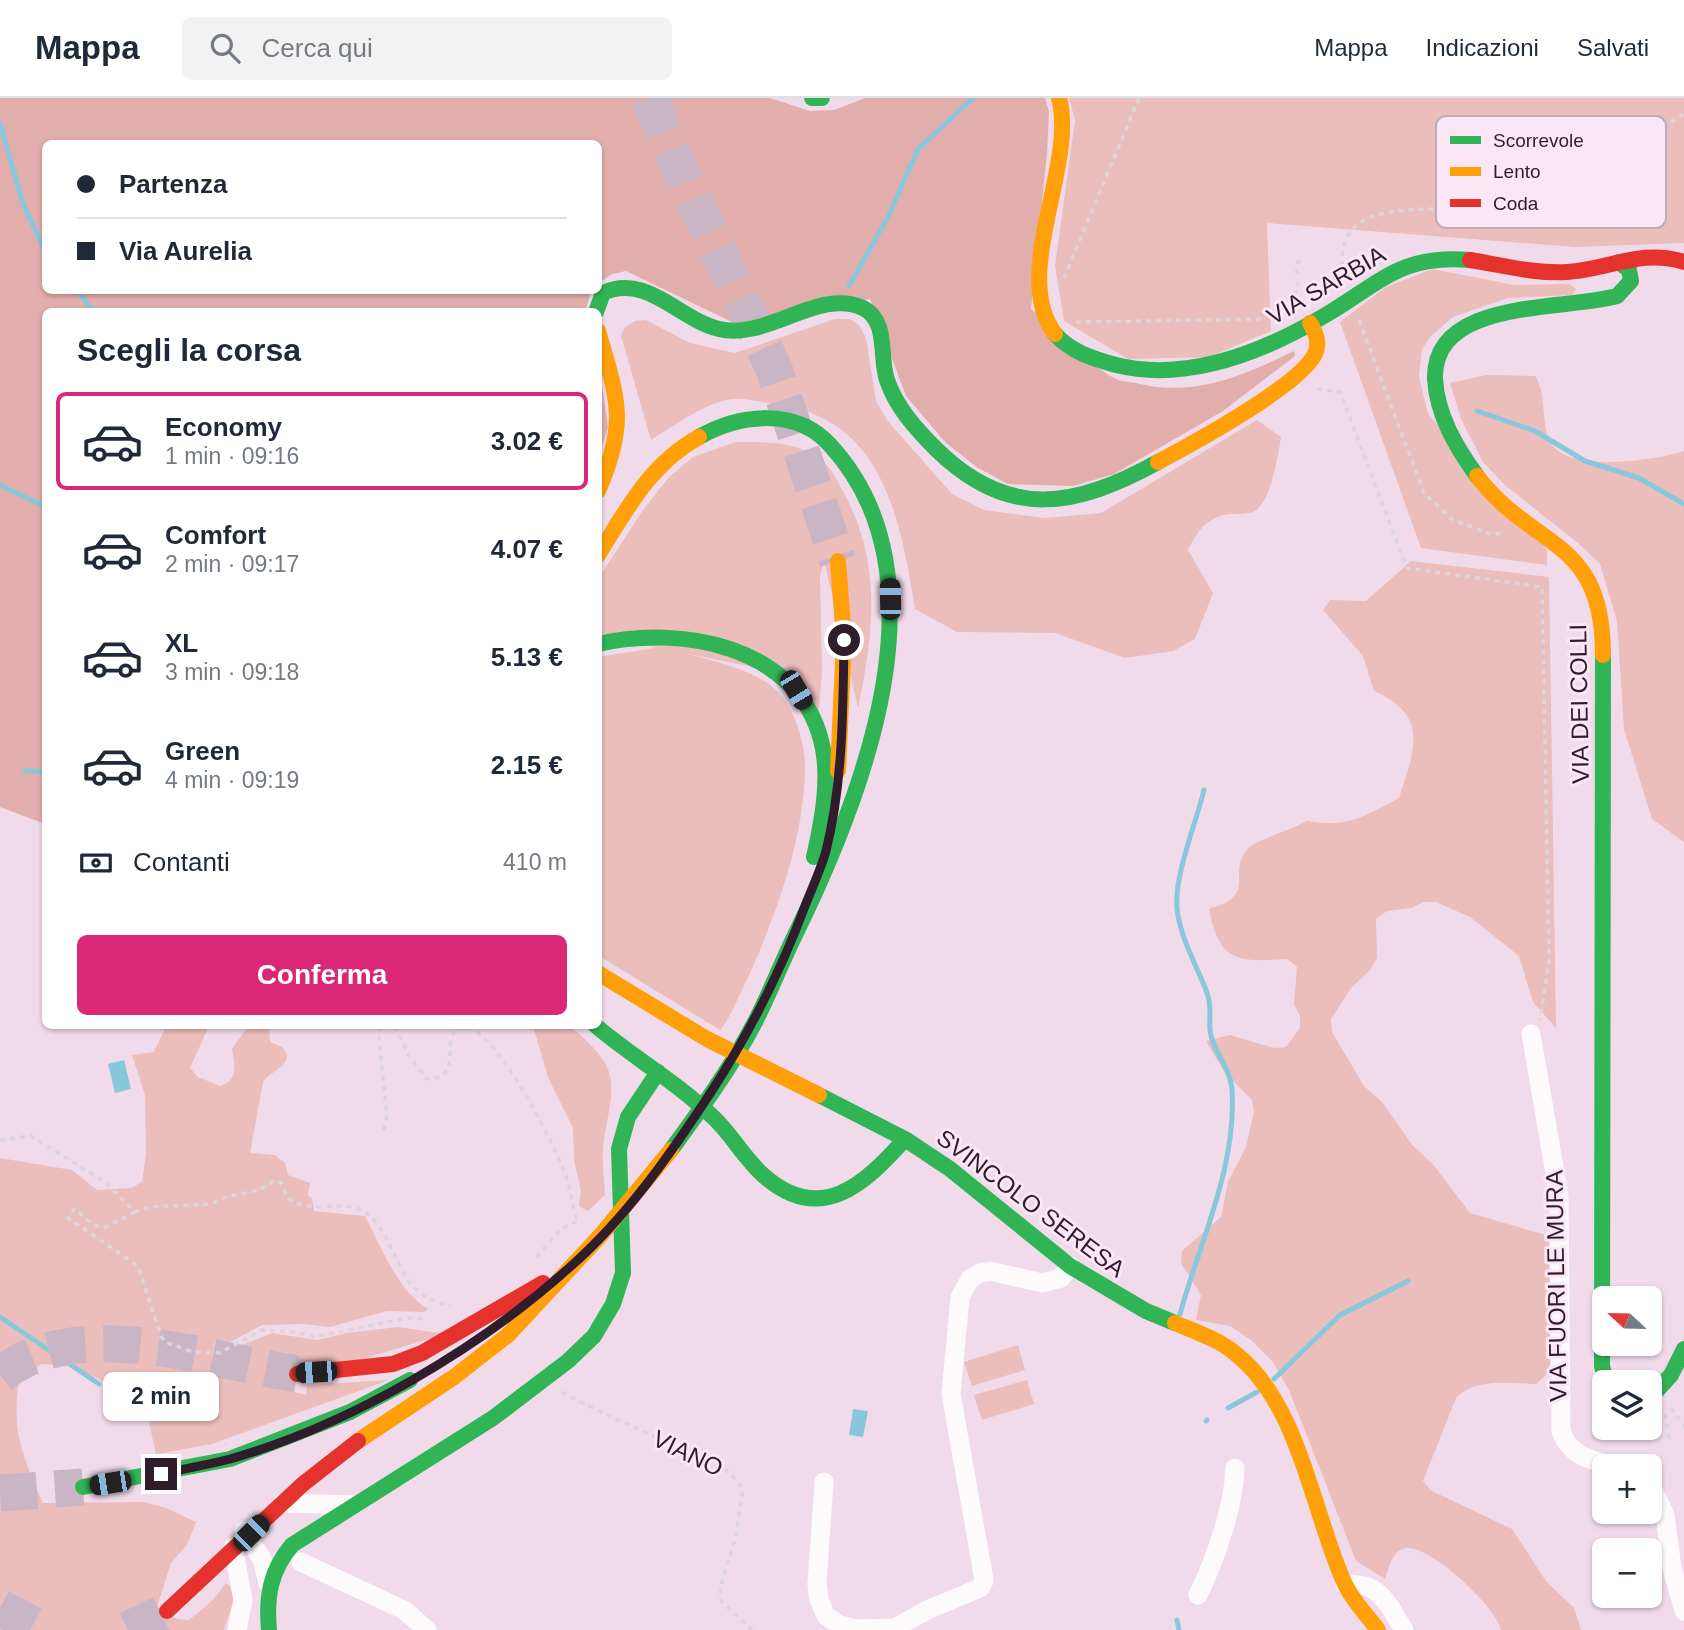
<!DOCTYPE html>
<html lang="it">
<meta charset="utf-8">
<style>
body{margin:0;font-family:Arial,sans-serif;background:#f2f2f3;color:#1f2937;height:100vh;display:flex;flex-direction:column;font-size:26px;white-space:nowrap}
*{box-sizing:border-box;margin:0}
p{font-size:23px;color:#747a83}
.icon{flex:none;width:38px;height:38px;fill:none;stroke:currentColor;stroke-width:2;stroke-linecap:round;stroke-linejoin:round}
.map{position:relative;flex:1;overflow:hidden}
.drawer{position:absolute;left:42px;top:210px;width:560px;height:721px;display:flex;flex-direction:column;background:#fff;border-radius:10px;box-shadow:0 2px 5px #0004}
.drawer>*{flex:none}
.top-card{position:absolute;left:42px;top:42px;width:560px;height:154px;border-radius:10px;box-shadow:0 2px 5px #0004;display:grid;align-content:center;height:154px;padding:0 35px;background:#fff}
.needle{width:46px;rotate:292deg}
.tools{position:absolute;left:1592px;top:1188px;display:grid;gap:14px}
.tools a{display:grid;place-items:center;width:70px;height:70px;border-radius:10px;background:#fff;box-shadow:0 2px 5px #0004;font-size:35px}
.end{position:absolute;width:32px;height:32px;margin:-16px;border:9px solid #301d2c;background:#fff;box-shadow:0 0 0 4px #fff}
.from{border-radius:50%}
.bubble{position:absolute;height:49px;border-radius:10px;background:#fff;box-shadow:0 2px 5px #0004;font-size:23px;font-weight:700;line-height:49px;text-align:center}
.car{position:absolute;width:21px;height:42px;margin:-21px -10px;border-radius:9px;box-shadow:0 0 5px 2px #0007;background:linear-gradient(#222 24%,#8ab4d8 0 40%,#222 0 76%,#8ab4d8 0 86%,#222 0)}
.top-card b{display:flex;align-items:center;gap:24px;height:66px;font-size:26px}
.top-card b+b{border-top:2px solid #e0e1e3}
.top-card i{width:18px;height:18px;background:#1f2937}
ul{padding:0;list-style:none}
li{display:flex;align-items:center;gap:21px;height:98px;margin:0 14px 10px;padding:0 21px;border:4px solid transparent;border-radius:10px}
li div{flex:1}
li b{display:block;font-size:26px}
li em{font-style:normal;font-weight:700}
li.active{border-color:#db2777}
li>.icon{width:63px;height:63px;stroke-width:1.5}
h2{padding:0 35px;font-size:32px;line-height:84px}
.pay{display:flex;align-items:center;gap:18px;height:77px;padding:0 35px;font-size:26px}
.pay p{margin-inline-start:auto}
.button{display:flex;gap:14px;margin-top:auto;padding:14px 35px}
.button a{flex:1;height:80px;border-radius:10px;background:#db2777;color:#fff;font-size:28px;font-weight:700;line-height:80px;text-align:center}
header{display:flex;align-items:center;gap:42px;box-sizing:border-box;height:98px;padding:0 35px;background:#fff;border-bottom:2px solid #e0e1e3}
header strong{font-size:33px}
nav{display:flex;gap:38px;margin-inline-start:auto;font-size:24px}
.search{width:490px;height:63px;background:#f2f2f3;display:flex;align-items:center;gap:18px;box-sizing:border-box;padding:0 24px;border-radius:10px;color:#747a83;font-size:26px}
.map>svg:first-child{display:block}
.green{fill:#ebbdbb}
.forest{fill:#e2aeab}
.water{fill:#88c7dc}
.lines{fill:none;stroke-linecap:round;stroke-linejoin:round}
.stream{stroke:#88c7dc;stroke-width:5}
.highway-tunnel{stroke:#cab5c5;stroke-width:37;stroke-dasharray:37 18;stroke-linecap:butt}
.path{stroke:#dcd5da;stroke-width:3.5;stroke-dasharray:5 5;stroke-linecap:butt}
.street{stroke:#fdfafc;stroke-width:19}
.fast{stroke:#30b455;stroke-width:16}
.slow{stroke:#ff9f0a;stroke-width:16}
.jam{stroke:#e5322d;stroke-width:16}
.route{stroke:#301d2c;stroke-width:9}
.labels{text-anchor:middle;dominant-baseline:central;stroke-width:6;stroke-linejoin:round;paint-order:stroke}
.street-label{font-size:24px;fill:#301d2c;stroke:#fbe6f5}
.key{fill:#fbe6f5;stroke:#beaab9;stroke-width:2}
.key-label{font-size:19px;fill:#301d2c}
</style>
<header>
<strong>Mappa</strong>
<div class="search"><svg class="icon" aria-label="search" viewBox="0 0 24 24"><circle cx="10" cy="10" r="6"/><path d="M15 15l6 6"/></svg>Cerca qui</div>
<nav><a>Mappa</a><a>Indicazioni</a><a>Salvati</a></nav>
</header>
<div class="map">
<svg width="1684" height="1532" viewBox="0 0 1684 1532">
<rect width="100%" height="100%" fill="#f1dbeb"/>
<path class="green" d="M1069,0H1684V145L1575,149L1267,125L1271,233L1209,259L1128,261L1064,223L1055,168L1075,22Z
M1433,171L1514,187L1570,186L1576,191L1572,197L1508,200L1453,219L1431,238L1422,251L1419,279L1428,316L1547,452V467L1421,450L1340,224L1386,189Z
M835,221H850L859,227L866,240L876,303L887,322L952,396L984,412L1045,420L1101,415L1257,322L1281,339C1278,358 1271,405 1253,414C1247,416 1237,416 1231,416C1208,418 1198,432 1188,452L1213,495L1195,541L1173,553L1125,560L1055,535L957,534L915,511C900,420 883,319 774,306C761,304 745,300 732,301C708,303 672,329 651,342L621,238L624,230L635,223L646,222L690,245L735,255Z
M1486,277L1535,278C1549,299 1538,329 1554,349C1575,374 1658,362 1684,353V744L1652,721L1624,631L1617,523L1600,466L1578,445L1506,388L1483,364L1461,321L1450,285Z
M736,344C765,344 794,343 819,360C831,369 837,382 844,395C882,466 874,534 858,610L824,462L820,479L822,574L818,622L792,577L599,538L598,481L643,412L669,379L693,359Z
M1411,463L1549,479L1556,930L1533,904L1519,858L1470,819L1436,804H1423L1412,810L1387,813L1376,821L1377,860L1371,871L1351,890L1331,921L1332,934L1364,988L1383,1005L1413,1048L1432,1065L1470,1115L1549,1138L1550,1265L1546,1277L1536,1286C1511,1285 1474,1280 1456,1300L1423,1383L1432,1393L1512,1431L1546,1483L1574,1510L1581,1532H1501C1497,1509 1429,1446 1405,1450C1392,1453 1389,1470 1385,1481L1356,1463L1289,1292L1273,1264L1251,1242L1230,1228L1196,1222L1201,1197L1181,1165L1182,1153L1221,1119L1228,1084L1246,1049L1254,1014L1252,1002L1225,975L1206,943L1230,937L1274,950L1286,949L1300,930V918L1294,906L1297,869L1287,861C1239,864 1219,865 1209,811C1217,808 1229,805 1234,798C1246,785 1230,766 1251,748C1258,742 1293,731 1307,723C1348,730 1363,719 1399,700C1414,653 1431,618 1374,593L1363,558L1323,512L1330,502L1366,503Z
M661,549C695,559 756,569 779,595C794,611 804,643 805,664C806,739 774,824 743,890C736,904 730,920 720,932L599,858L598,559Z
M166,928H209L190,970L198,979L220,988C240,982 234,966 232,951L248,928H269L270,944L282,949C298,966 270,972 263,984L250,1055L275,1057L285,1065L288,1077L310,1085L308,1097L312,1100L314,1113L365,1118C382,1150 397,1192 428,1211L424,1214L387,1213L330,1229L303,1226L262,1227L230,1244L215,1243L212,1259L272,1235L317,1242L347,1235L398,1229L445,1236L287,1284L294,1294L306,1297L307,1287L389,1282L212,1346L156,1356L144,1302L71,1268L41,1266L19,1283C11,1336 23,1357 43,1405L143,1404L166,1410L196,1424L187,1447L171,1465L157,1509L177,1521L189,1522L213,1502L226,1485L233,1491V1504L224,1532H0V1060L72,1072L97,1092L131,1090L142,1084L146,1057L145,997L132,957L154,954Z
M533,928H570C622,972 614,981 604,1042C601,1059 604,1080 605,1097L588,1113L579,1108L581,1093L574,1062L573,1030L548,979Z
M1018,1247L1025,1272L972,1288L964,1264Z
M1027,1282L1034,1306L982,1322L974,1297Z"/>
<path class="forest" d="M0,0H770L810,13L834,12L865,0H1045L1049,13L1047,55L1031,211C1052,229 1091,268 1114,280C1121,284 1132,284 1140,286C1196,299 1245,277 1294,253L1295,258L1223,313L1114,376L1073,388L1008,386L978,370L946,345L906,298L870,201L732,224L626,173L612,176L599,185L598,46H46V192L591,193L585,214H46L45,726L0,709Z
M599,266L608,329L599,359Z"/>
<path class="water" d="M124,962L131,991L115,995L108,966Z
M853,1311L868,1313L863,1339L849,1337Z"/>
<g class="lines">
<path class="stream" d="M0,25L23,106L46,155
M849,188L888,119L918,51L973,0
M77,192L94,214
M1477,313L1535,333L1585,363L1639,380L1684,406
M0,387L46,409
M25,673L46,674
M1180,1216C1200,1143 1237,1069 1232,991C1230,968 1212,953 1210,932C1209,919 1212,908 1207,895C1197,867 1180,841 1177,810C1174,778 1196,725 1204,692
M0,1219L99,1286
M1274,1281L1340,1217L1408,1183
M1228,1310L1257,1294
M1206,1323L1207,1322
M1177,1522L1179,1532"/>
<path class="highway-tunnel" d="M650,0L676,64L774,271L838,463
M0,1277C78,1215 207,1262 297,1276
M0,1395L83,1389
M0,1510L43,1532
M128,1532L167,1513"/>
<path class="path" d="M1297,176V165L1302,162
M1344,178C1327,92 1435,116 1487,110C1497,109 1508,103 1518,101C1537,95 1556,91 1575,84L1574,76L1629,58L1665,28L1684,16
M1064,180L1139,0
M1293,207L1298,185
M1359,222L1424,395L1453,422L1493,437L1504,434
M1076,224L1264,221
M1317,291L1340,294L1407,470L1542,489L1549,864L1540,922
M381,928L379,942L387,1018L383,1035
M395,928L409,958L427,981L441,979C458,965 442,943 459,930L469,929C501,942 555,1046 567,1081C571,1094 573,1109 577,1123
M0,1042L31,1038L105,1084L135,1114L150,1109L212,1106C230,1093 254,1099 273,1083C284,1082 283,1090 287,1099C314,1120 348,1097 370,1118C402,1149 395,1199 451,1207
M135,1114L104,1130L94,1127L74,1111L68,1120L138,1168L161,1238L165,1244L193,1254L219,1255L262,1232L296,1234L314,1239L407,1220L426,1221
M536,1159L561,1131L577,1123
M562,1294C591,1310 621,1323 651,1337C683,1351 722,1359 743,1391L735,1442L721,1487V1503L752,1532
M1671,1310L1684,1328
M1665,1316L1670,1345"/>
<path class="street" d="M1531,936L1559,1098L1561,1333C1569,1357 1590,1362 1613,1368
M824,1384L817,1486L819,1502L826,1518L838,1526L855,1531L895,1530L927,1512L980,1490L984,1483L982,1470L951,1296L960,1199L970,1181L980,1175L990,1173L1042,1185L1061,1180L1070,1168
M1650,1386L1665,1417L1672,1470L1684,1513
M283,1405L353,1407
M244,1433L262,1461L268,1485
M233,1449L243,1502L237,1532
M301,1464L404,1512L427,1532
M1345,1487C1380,1482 1388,1507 1404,1532
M1198,1497C1215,1462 1234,1409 1235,1370"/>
<path class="fast" d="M812,0H822
M596,214L603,195C647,175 678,221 719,231C766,243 820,189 863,210C889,223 879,259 887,282C896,309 916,331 936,351C1009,423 1076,409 1158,364
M1055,236C1071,254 1094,261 1116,267C1189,285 1268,252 1329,215C1382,183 1403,156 1470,162
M1477,378C1456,349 1437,317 1435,281C1433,200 1563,213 1617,198L1631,183L1629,172L1619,164
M598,546C680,527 796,547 821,642C831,679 822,723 814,759
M1603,557L1602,1268L1606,1284
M596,928C634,960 678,985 714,1020C732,1037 744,1060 763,1077C820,1128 864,1087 905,1041
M819,997L905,1041L950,1071L1070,1168L1146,1213L1175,1225
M671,1052C701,1011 731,970 755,924C770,895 782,863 797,833C863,697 950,477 830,347C796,309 739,316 699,339
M1650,1300L1671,1277L1684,1251
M83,1389L230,1361L350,1314L410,1282
M269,1532C266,1499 270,1473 292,1447L493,1320L568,1263L594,1238L613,1206L623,1175L619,1051L628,1019L658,974"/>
<path class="slow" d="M598,233C618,302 628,324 598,393
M1055,236C1010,176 1077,68 1059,0
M1158,364C1192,346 1299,288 1315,256C1320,245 1316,235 1310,225
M1477,378C1534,453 1603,438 1603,557
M598,457C627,411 650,366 699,339
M838,463L844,542L838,673
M598,875L707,941L819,997
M1175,1225C1196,1234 1218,1241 1236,1256C1300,1307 1312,1413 1344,1484C1351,1501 1367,1517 1378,1532
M358,1343L454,1279L508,1237L600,1138L671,1052"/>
<path class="jam" d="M1470,162C1502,167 1534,176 1567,174C1608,172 1642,150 1684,164
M297,1276L393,1266L422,1255L543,1185
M167,1513L303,1386L358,1343"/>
</g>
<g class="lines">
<path class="route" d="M161,1376C183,1371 207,1367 230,1361C349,1327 478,1252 570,1169C627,1119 672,1054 713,991C751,932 781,873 805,808C812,790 821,771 826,753C843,685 843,612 844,542"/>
</g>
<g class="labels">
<g class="street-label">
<text transform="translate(1326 187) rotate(-30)">VIA SARBIA</text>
<text transform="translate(1579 606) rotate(-91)">VIA DEI COLLI</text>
<text transform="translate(1031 1105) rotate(37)">SVINCOLO SERESA</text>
<text transform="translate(1556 1188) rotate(-91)">VIA FUORI LE MURA</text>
<text transform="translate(688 1355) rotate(26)">VIANO</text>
</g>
</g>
<rect x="1436" y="18" width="230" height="112" rx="10" class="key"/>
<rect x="1450" y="38" width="31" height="8" fill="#30b455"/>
<rect x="1450" y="69" width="31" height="9" fill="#ff9f0a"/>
<rect x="1450" y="101" width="31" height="8" fill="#e5322d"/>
<g class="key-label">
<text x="1493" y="49">Scorrevole</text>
<text x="1493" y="80">Lento</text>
<text x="1493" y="112">Coda</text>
</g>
</svg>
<div class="tools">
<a><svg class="needle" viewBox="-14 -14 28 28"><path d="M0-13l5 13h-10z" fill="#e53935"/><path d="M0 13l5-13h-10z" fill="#747a83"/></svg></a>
<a><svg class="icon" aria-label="layers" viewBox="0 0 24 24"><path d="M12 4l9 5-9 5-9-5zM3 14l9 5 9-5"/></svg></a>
<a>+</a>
<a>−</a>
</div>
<i class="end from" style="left:844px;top:542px"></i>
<i class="end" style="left:161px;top:1376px"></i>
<div class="bubble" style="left:103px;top:1274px;width:116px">2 min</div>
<i class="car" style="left:890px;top:501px;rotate:359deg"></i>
<i class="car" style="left:796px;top:592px;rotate:149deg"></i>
<i class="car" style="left:316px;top:1274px;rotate:266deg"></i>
<i class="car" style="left:110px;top:1385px;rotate:261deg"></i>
<i class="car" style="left:251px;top:1435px;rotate:45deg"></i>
<div class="top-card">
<b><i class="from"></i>Partenza</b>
<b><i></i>Via Aurelia</b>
</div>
<section class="drawer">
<h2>Scegli la corsa</h2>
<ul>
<li class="active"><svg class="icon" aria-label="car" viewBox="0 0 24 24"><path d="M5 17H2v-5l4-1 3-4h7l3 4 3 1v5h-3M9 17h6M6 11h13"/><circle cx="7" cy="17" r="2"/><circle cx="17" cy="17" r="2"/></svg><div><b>Economy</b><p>1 min · 09:16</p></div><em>3.02 €</em></li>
<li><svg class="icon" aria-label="car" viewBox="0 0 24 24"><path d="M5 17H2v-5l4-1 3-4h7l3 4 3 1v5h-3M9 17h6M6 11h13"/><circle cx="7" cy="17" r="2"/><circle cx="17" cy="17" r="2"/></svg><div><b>Comfort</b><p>2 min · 09:17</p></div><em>4.07 €</em></li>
<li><svg class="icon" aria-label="car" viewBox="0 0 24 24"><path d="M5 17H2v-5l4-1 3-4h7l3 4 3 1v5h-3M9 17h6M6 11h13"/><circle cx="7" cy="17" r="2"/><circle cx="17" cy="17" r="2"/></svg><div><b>XL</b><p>3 min · 09:18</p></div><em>5.13 €</em></li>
<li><svg class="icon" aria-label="car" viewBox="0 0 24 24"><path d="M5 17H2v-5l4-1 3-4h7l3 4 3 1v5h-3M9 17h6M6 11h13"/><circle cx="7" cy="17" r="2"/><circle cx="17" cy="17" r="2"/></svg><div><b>Green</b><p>4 min · 09:19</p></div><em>2.15 €</em></li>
</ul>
<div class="pay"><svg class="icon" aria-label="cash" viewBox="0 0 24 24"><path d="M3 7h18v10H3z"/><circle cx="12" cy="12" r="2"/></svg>Contanti<p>410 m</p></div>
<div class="button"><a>Conferma</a></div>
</section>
</div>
